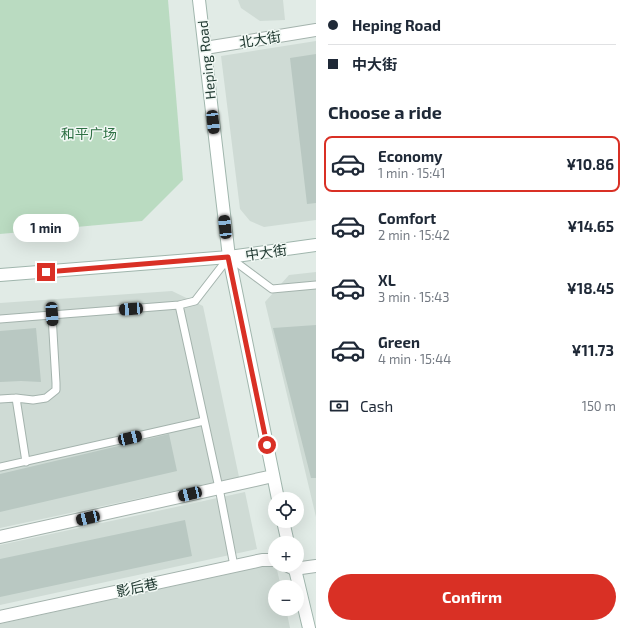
<!DOCTYPE html>
<meta charset="utf-8">
<style>
body{margin:0;font-family:"Exo 2","Noto Sans SC",sans-serif;background:#f6f6f7;color:#1f2937;height:100vh;display:flex;flex-direction:column;font-size:15px;white-space:nowrap}
*{box-sizing:border-box;margin:0}
p{font-size:13px;color:#747a83}
.icon{flex:none;width:22px;height:22px;fill:none;stroke:currentColor;stroke-width:2;stroke-linecap:round;stroke-linejoin:round}
.map{position:relative;flex:1;overflow:hidden}
.side{display:flex;flex-direction:column;background:#fff;width:312px}
.side>*{flex:none}
.banner{display:grid;align-content:center;height:88px;padding:0 12px;background:#fff}
.fabs{position:absolute;left:268px;top:492px;display:grid;gap:8px}
.fabs a{display:grid;place-items:center;width:36px;height:36px;border-radius:50%;background:#fff;box-shadow:0 4px 16px #0002;font-size:20px}
.end{position:absolute;width:18px;height:18px;margin:-9px;border:5px solid #d93025;background:#fff;box-shadow:0 0 0 2px #fff}
.from{border-radius:50%}
.bubble{position:absolute;height:28px;border-radius:14px;background:#fff;box-shadow:0 4px 16px #0002;font-size:13px;font-weight:700;line-height:28px;text-align:center}
.car{position:absolute;width:12px;height:24px;margin:-12px -6px;border-radius:5px;box-shadow:0 0 3px 1px #0007;background:linear-gradient(#222 24%,#8ab4d8 0 40%,#222 0 76%,#8ab4d8 0 86%,#222 0)}
.banner b{display:flex;align-items:center;gap:14px;height:38px;font-size:15px}
.banner b+b{border-top:1px solid #e0e1e3}
.banner i{width:10px;height:10px;background:#1f2937}
ul{padding:0;list-style:none}
li{display:flex;align-items:center;gap:12px;height:56px;margin:0 8px 6px;padding:0 4px;border:2px solid transparent;border-radius:8px}
li div{flex:1}
li b{display:block;font-size:15px}
li em{font-style:normal;font-weight:700}
li.on{border-color:#d93025}
li>.icon{width:36px;height:36px;stroke-width:1.5}
h2{padding:0 12px;font-size:18px;line-height:48px}
.pay{display:flex;align-items:center;gap:10px;height:44px;padding:0 12px;font-size:15px}
.pay p{margin-inline-start:auto}
.button{display:flex;gap:8px;margin-top:auto;padding:8px 12px}
.button a{flex:1;height:46px;border-radius:24px;background:#d93025;color:#fff;font-size:16px;font-weight:700;line-height:46px;text-align:center}
main{display:flex;flex:1;min-height:0}
.map>svg:first-child{display:block}
.built{fill:#cfdbd5}
.green{fill:#badbc1}
.building{fill:#b9c8c2}
.lines{fill:none;stroke-linecap:round;stroke-linejoin:round}
.service-casing{stroke:#a4b3ad;stroke-width:9}
.minor-casing{stroke:#a4b3ad;stroke-width:14}
.tertiary-casing{stroke:#a4b3ad;stroke-width:14}
.secondary-casing{stroke:#a0b6ad;stroke-width:14}
.service{stroke:#fff;stroke-width:7}
.minor{stroke:#fff;stroke-width:12}
.tertiary{stroke:#fff;stroke-width:12}
.secondary{stroke:#fff;stroke-width:12}
.route{stroke:#d93025;stroke-width:5}
.labels{text-anchor:middle;dominant-baseline:central;stroke-width:3;stroke-linejoin:round;paint-order:stroke}
.street-label{font-size:14px;fill:#223b33;stroke:#f1f8f4}
.park-label{font-size:14px;fill:#2e7044;stroke:#f1f8f4}
</style>
<main>
<div class="map">
<svg width="316" height="628" viewBox="0 0 316 628">
<rect width="100%" height="100%" fill="#e1ebe6"/>
<path class="built" d="M238,0H283L285,20L260,21L241,8Z
M316,41V220L264,227L250,221L240,209L221,56Z
M316,272V517L265,302L289,275Z
M172,291L203,306L239,477L0,528V303Z
M245,492L257,549L0,605V545Z
M270,565L277,570L281,587H275V609H286L290,628H0V624Z"/>
<path class="green" d="M0,0H168L183,180L142,221L0,234Z"/>
<path class="building" d="M316,54V203L307,204L290,58Z
M316,325V478H311L273,328Z
M36,328L41,382L21,381L0,382V331Z
M169,434L177,471L0,512V474Z
M185,520L192,556L0,597V559Z"/>
<g class="lines">
<defs>
<path id="service" d="M179,305L219,488L234,566
M0,319L179,305L195,301L229,257L272,289L316,285
M16,398L26,462
M0,399L16,398L33,400L46,398L56,390V383L52,315
M0,467L204,421"/>
<path id="minor" d="M0,537L273,476
M286,565L294,569L316,566
M0,617L262,560H275"/>
<path id="tertiary" d="M205,48L316,30"/>
<path id="secondary" d="M199,0L229,257L278,499
M0,275L229,257L316,245
M283,521L288,543
M294,565L309,628"/>
</defs>
<use href="#service" class="service-casing"/>
<use href="#minor" class="minor-casing"/>
<use href="#tertiary" class="tertiary-casing"/>
<use href="#secondary" class="secondary-casing"/>
<use href="#service" class="service"/>
<use href="#minor" class="minor"/>
<use href="#tertiary" class="tertiary"/>
<use href="#secondary" class="secondary"/>
</g>
<g class="lines">
<path class="route" d="M46,272L228,257L267,445"/>
</g>
<g class="labels">
<g class="street-label">
<text transform="translate(260 39) rotate(-9)">北大街</text>
<text transform="translate(206 60) rotate(-96)">Heping Road</text>
<text transform="translate(266 252) rotate(-8)">中大街</text>
<text transform="translate(137 587) rotate(-12)">影后巷</text>
</g>
<g class="park-label">
<text x="89" y="133">和平广场</text>
</g>
</g>
</svg>
<div class="fabs">
<a><svg class="icon" aria-label="locate" viewBox="0 0 24 24"><circle cx="12" cy="12" r="6"/><path d="M12 2v4M12 18v4M2 12h4M18 12h4"/></svg></a>
<a>+</a>
<a>−</a>
</div>
<i class="end from" style="left:267px;top:445px"></i>
<i class="end" style="left:46px;top:272px"></i>
<div class="bubble" style="left:13px;top:214px;width:66px">1 min</div>
<i class="car" style="left:213px;top:122px;rotate:174deg"></i>
<i class="car" style="left:225px;top:227px;rotate:354deg"></i>
<i class="car" style="left:131px;top:309px;rotate:266deg"></i>
<i class="car" style="left:52px;top:314px;rotate:176deg"></i>
<i class="car" style="left:130px;top:438px;rotate:77deg"></i>
<i class="car" style="left:190px;top:494px;rotate:257deg"></i>
<i class="car" style="left:88px;top:518px;rotate:257deg"></i>
</div>
<section class="side">
<div class="banner">
<b><i class="from"></i>Heping Road</b>
<b><i></i>中大街</b>
</div>
<h2>Choose a ride</h2>
<ul>
<li class="on"><svg class="icon" aria-label="car" viewBox="0 0 24 24"><path d="M5 17H2v-5l4-1 3-4h7l3 4 3 1v5h-3M9 17h6M6 11h13"/><circle cx="7" cy="17" r="2"/><circle cx="17" cy="17" r="2"/></svg><div><b>Economy</b><p>1 min · 15:41</p></div><em>¥10.86</em></li>
<li><svg class="icon" aria-label="car" viewBox="0 0 24 24"><path d="M5 17H2v-5l4-1 3-4h7l3 4 3 1v5h-3M9 17h6M6 11h13"/><circle cx="7" cy="17" r="2"/><circle cx="17" cy="17" r="2"/></svg><div><b>Comfort</b><p>2 min · 15:42</p></div><em>¥14.65</em></li>
<li><svg class="icon" aria-label="car" viewBox="0 0 24 24"><path d="M5 17H2v-5l4-1 3-4h7l3 4 3 1v5h-3M9 17h6M6 11h13"/><circle cx="7" cy="17" r="2"/><circle cx="17" cy="17" r="2"/></svg><div><b>XL</b><p>3 min · 15:43</p></div><em>¥18.45</em></li>
<li><svg class="icon" aria-label="car" viewBox="0 0 24 24"><path d="M5 17H2v-5l4-1 3-4h7l3 4 3 1v5h-3M9 17h6M6 11h13"/><circle cx="7" cy="17" r="2"/><circle cx="17" cy="17" r="2"/></svg><div><b>Green</b><p>4 min · 15:44</p></div><em>¥11.73</em></li>
</ul>
<div class="pay"><svg class="icon" aria-label="cash" viewBox="0 0 24 24"><path d="M3 7h18v10H3z"/><circle cx="12" cy="12" r="2"/></svg>Cash<p>150 m</p></div>
<div class="button"><a>Confirm</a></div>
</section>
</main>
